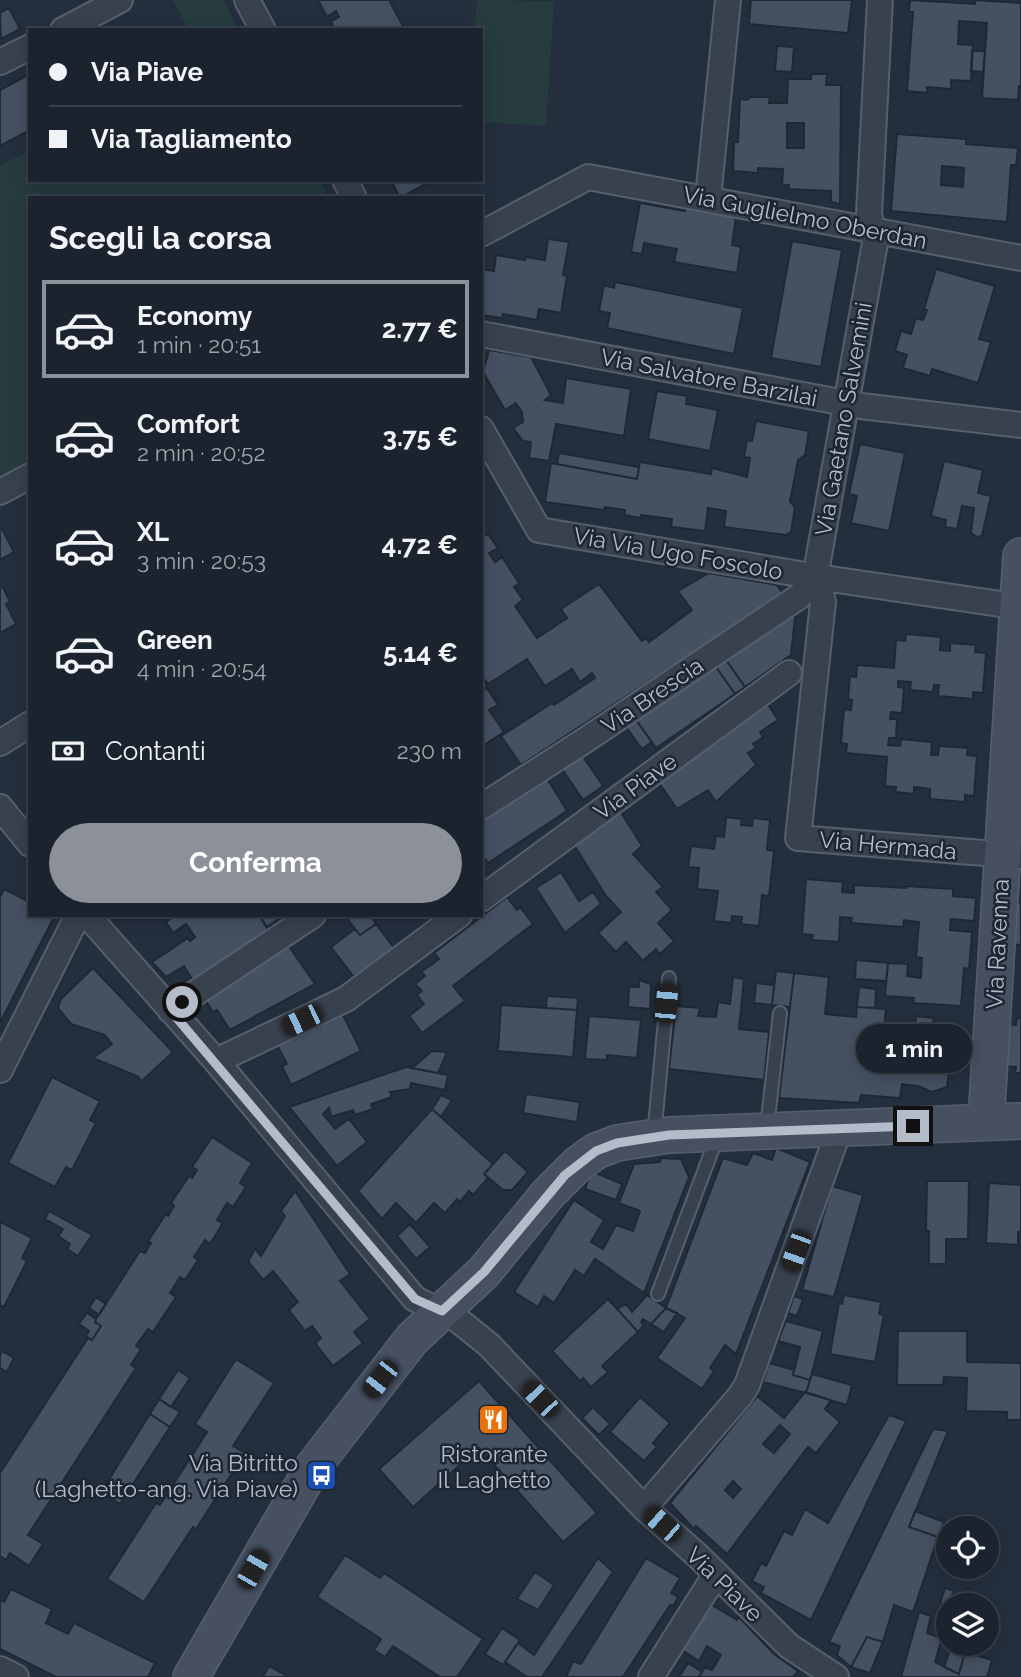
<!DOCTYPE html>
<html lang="it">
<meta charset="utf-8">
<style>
body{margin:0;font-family:Raleway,sans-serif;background:#282f3a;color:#f1f3f6;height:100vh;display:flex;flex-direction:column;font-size:26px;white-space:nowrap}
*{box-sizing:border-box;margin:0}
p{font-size:23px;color:#a0a4aa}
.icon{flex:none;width:38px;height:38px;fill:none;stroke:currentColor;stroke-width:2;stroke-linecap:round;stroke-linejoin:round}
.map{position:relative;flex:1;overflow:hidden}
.panel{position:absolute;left:28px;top:196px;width:455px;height:721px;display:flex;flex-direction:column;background:#1b232e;border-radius:0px;box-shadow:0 4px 18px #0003,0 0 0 2px #39404a}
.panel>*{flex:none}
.banner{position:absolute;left:28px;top:28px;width:455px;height:154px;border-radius:0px;box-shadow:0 4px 18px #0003,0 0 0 2px #39404a;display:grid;align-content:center;height:154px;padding:0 21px;background:#1b232e}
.buttons{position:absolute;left:936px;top:1516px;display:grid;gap:14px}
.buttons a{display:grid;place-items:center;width:63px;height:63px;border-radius:50%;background:#1b232e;box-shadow:0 4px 18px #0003,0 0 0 2px #39404a;font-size:35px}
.end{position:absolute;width:32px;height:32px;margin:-16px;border:9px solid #b4bcc9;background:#111;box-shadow:0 0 0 4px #111}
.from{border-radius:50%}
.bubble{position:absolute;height:49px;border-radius:24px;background:#1b232e;box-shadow:0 4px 18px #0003,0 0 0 2px #39404a;font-size:23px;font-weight:700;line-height:49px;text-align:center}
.car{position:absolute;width:21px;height:42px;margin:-21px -10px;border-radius:9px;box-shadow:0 0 5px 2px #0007;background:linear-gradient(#222 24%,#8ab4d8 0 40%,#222 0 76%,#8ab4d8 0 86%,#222 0)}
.banner b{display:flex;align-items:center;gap:24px;height:66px;font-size:26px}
.banner b+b{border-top:2px solid #39404a}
.banner i{width:18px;height:18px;background:#f1f3f6}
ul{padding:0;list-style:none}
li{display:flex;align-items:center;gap:21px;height:98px;margin:0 14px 10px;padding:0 7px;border:4px solid transparent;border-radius:0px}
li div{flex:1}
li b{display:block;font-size:26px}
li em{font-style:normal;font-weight:700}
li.current{border-color:#8c9099}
li>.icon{width:63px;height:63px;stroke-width:1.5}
h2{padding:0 21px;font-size:32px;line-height:84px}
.pay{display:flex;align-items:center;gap:18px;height:77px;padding:0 21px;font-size:26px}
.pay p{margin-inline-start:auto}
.cta{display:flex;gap:14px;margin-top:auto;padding:14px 21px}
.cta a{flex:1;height:80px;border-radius:42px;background:#8c9099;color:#fff;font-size:28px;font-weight:700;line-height:80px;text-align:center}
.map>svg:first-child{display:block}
.green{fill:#263c3f}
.building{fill:#455162;stroke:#1f2835;stroke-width:2;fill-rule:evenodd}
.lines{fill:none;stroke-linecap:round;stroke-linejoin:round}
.lane-casing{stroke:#565f6c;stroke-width:16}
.street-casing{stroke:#565f6c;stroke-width:28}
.secondary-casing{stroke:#565f6c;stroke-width:38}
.lane{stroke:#38414e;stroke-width:12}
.street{stroke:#38414e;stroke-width:24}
.secondary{stroke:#465061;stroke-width:35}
.route{stroke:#b4bcc9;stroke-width:9}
.labels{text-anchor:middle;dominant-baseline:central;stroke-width:5;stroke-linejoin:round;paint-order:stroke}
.street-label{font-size:23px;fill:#b4bcc9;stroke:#1d2633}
.poi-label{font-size:23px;fill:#b4bcc9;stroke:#1d2633}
</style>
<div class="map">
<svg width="1021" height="1677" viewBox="0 0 1021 1677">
<rect width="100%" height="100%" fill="#242f3e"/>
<path class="green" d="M173,0H223L239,30H189Z
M477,0L554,1L546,126L481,122V30H475Z
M30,150V180H319L326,192L316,198H30V462L0,478V166Z"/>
<path class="building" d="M318,0H389L405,30H335L331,21L339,17L336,11L327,17Z
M751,0H852L848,33L749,24Z
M910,0L975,4V0L1021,3V86H1019L1018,100L982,98L987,23L959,21L958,44L973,45L971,81L951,80V89L927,87V93L907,91L913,12H909Z
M9,8L20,29L1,39L0,13Z
M777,46L794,47L792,72L775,71Z
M972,51H985L983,72L971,71Z
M811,74H827L826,85H841L840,204L831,202V191L788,189L789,185H782L783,169L758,168V173L733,171L734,142H738L740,99L747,100L751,97H770L769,103H787L788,79H811ZM787,123H804V148H787Z
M28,75L30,130L0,146V90Z
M897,134L966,139V144L1018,148L1016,165H1011L1007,222L891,211ZM942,166L964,168L963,187L941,185Z
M391,180H433L400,198Z
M640,203L685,211L686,208L736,217L732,245L741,247L737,273L674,262L677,249L644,243L642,254L631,252Z
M548,239L569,242L563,275L567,276L561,313L539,309L537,320L503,314L502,318L481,315V269L494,271L496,255L525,260L526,257L545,260Z
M792,241L842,250L821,367L771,358Z
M936,269L995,286L979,339L991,342L978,383L932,369L930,376L903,368L907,355L895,351L901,331L911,334L916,318L923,320L927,310L924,309Z
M615,282L743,308L734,354L607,328L610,313L599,311L604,285L614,288Z
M489,350L531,357L551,395L545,400L563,403L566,378L631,389L624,436L556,424L549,461L529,458L531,442L523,441L513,428L523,422L522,412L516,403L505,410L483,372Z
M657,391L687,396L686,404L718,410L710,451L648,439Z
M756,421L809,431L805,455L798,460L790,501L795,508L791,532L786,535L724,527L726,511L708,508L705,531L671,527L672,519L641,515V518L624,515L625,510L605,507L604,510L545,502L551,463L637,479L640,462L711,474L712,468L747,477L750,458L744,457L747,440L752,441Z
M860,444L905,453L889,531L851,523L857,496L849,494Z
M559,453L639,467L637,479L557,464Z
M944,461L983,470L978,493L991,496L982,536L977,537L971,533L974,508L962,506L957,529L945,527L946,520L931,516Z
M0,525L14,552L0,560Z
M481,534L483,537L488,534L498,548L489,553L495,562L502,557L519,583L514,587L523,600L515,606L537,638L567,618L561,609L599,584L642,641L646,638L649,642L692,610L678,591L709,573L777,585L783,594L521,765L501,736L552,703L554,705L595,678L592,673L580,682L572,669L545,686L527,659L488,684L481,674Z
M3,587L10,602L6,604L16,624L0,633V588Z
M796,608L791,655L745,687L724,657Z
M906,634L941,637L940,650L950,651V643L976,645L975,652L986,653L983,693L973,692V699L938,696L939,685H934L933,692L910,690L911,682L898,681V687L904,688L902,713L891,712L890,719H897L896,738H889L888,745L900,746L901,739L932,742L931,755H938L939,746L968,748L967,755L977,756L974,796L965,795V802L930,799V789L914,787V794L895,792L896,787L885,786L887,757L846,753L847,744L841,743L844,709L851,710L852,700L848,699L850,676L856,677L857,665L894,668L896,640L905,641Z
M724,657L745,687L735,694L714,664Z
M714,664L735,694L656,748L634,717Z
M487,688L498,705L489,710L504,732L481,747V692Z
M767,703L778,720L760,732L763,737L753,744L756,748L748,753L756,765L716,802L708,790L677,809L655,777Z
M634,717L652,742L642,749L624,724Z
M580,752L603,786L583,800L560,766Z
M545,775L567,811L488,863L481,853V817Z
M620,811L642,846L633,854L663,887L656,892L672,910L658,923L674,941L660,954L656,949L643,961L626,942L616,952L598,933L621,912L606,896L574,845Z
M726,817L742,819L741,825L752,826L753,818L770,820L767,850L774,851L769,896L762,895L759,926L741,924L742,917L732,916L731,923L714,921L718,891L697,889L699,868L688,867L691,846L714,849L716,836L724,837Z
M561,872L579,901L593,892L601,904L565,933L536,888Z
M806,879L843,882L842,892L854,893V885L906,888V886L953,889V896L976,898L974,921L951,919L950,930L972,932L969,969L964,968L961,1006L913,1003L914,998L885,996L888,963L908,964L907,976L921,978L922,958L916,957L919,922L904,920L903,927L851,923L852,918L840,917L839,942L812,940L813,935L802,934Z
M4,889L30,902V915H55L0,1023V897Z
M507,897L517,910L520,907L533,924L453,986L465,1001L422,1033L409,1016L424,1004L417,995L422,991L415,984L425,976L421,972L439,959L434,953Z
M1014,902L1021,903V945L1011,944Z
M176,915H259L268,930L253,940L255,944L194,982L184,966L166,977L152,962L188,938L190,941L195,937L186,924L173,933L166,922Z
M259,915H284L267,927Z
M370,915L376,924L360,935L345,916Z
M376,924L394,948L354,977L331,947L355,929L360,935Z
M288,945L315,984L230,1030L217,1010L213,1012L205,1000Z
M856,960L888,963L886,981L855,979Z
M93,968L173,1052L142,1081L137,1076L93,1058L112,1044L105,1035L71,1024L58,1008L61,999Z
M776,971L794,973L790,1007L772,1005Z
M794,973L829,977L825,1014L856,1017L857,1007L886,1009L883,1037L898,1039L897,1049L907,1050V1046L913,1047L916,1016L934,1018L933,1025L955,1027L952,1064H947L946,1072H949L947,1087L932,1092L918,1086L902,1084L900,1098L861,1095L859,1103L779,1098Z
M733,977L744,979L739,1029L769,1032L764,1080L669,1069L676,1006L700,1008L698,1016L716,1017L718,1002L730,1004Z
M639,980L651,984L650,1009L628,1007L629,987H639Z
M756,983L774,985L772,1005L754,1003Z
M859,987L876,989L875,1008L857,1007Z
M547,996L578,998L577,1010L546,1008Z
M501,1005L577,1010L573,1057L498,1051Z
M342,1013L361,1051L291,1085L282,1066L287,1064L277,1045Z
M589,1016L641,1020L637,1058L607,1055V1060L585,1059Z
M1017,1018H1021V1073H1015L1016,1067L1002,1066L1005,1024L1016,1025Z
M432,1051L447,1052L438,1073L412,1068Z
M406,1067L448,1075L445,1090L411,1083L410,1089L390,1092L392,1097L371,1104L373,1109L355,1115L353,1110L331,1117L329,1108L323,1114L335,1129L349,1119L367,1142L337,1166L289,1107Z
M52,1077L100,1101L90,1120L96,1123L72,1170L66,1167L55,1187L8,1163Z
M526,1094L580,1102L577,1122L523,1113Z
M441,1095L452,1100L441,1117L432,1109Z
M432,1109L493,1164L484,1174L488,1178L473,1195L469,1191L460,1202L457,1199L445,1213L434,1203L416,1223L396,1203L382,1219L358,1191Z
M212,1137L252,1163L240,1183L246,1187L233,1207L227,1203L217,1220L223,1223L210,1244L205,1240L194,1257L198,1260L185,1280L180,1277L170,1293L176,1297L153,1332L148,1329L136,1346L141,1349L131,1365L136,1368L28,1535L43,1544L29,1566L10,1553L6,1560L0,1556V1473L88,1338L92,1340L101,1326L95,1322L96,1319L140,1251L145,1253L151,1243L148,1241L166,1214L168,1216L174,1206L171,1203L189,1176L192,1178L197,1170L192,1167Z
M776,1148L810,1162L736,1354L725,1345L710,1368L714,1371L702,1389L657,1358L685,1318L666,1308L723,1158L747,1165L753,1153L772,1160Z
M505,1151L528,1172L512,1190H503L484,1174Z
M661,1158L681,1159L689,1177L644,1293L595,1259L584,1276L575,1270L554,1303L544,1296L538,1307L514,1292L574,1200L604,1220L591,1242L603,1249L616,1225L633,1231L640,1211L619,1203L634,1164L660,1162Z
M596,1173L622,1184L616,1200L585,1189L588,1179Z
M927,1181H969L968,1239H946V1264H929V1231H926Z
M989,1183L1021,1185V1232H1018V1245L986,1243Z
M832,1186L863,1195L834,1297L802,1290Z
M295,1191L350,1274L340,1281L370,1319L354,1332L363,1343L333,1366L315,1343L321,1338L312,1326L305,1331L289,1310L298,1302L273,1271L263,1280L248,1261L255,1249L261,1256L285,1216L281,1211Z
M49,1211L92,1235L78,1256L67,1249L70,1244L58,1236L63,1229L45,1219Z
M0,1222L32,1238L22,1258L27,1261L4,1307L0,1305Z
M410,1224L430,1247L416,1259L397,1236Z
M647,1295L666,1308L651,1324L643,1319L641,1322L644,1325L638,1332L617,1309L626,1304L632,1312Z
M844,1295L881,1302L879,1314L884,1315L875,1362L830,1354L839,1303L842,1304Z
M794,1296L803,1299L797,1316L788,1313Z
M96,1297L106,1304L99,1315L89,1308Z
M608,1299L638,1332L602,1366L608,1372L591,1387L583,1378L580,1381L552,1351Z
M666,1308L677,1313L664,1332L651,1324Z
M87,1313L96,1319L95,1322L101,1326L92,1340L86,1336L89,1331L79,1324Z
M786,1321L823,1331L810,1380L793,1375L800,1347L778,1341Z
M898,1331H967V1362L1021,1363V1420H1007V1412L966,1411L967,1378L944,1377L943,1385H897Z
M2,1351L14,1358L7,1372L0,1368V1355Z
M236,1359L274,1383L233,1446L245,1453L196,1529L193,1527L144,1602L107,1579L156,1503L160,1505L207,1432L195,1424Z
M769,1363L794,1370L793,1375L810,1380L806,1393L763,1382Z
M178,1370L190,1378L171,1407L159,1399Z
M812,1374L852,1385L847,1405L806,1393Z
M479,1381L597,1513L563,1542L479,1448L413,1507L379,1469Z
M805,1392L831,1400L825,1409L840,1422L816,1453L808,1447L727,1554L696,1526L694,1529L670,1503L757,1396L784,1418ZM780,1425L790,1434L774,1453L763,1444ZM733,1481L741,1489L733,1498L725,1490Z
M640,1397L670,1423L653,1443L657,1447L644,1461L610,1432Z
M159,1399L180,1412L170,1427L150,1414Z
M593,1407L610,1424L599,1435L582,1418Z
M150,1414L170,1427L120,1504L101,1492Z
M889,1415L906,1421L811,1620L761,1593L764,1587L752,1581L761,1563L766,1566L784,1531L792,1535L805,1509L828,1523Z
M933,1429L948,1431L909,1527L938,1537L913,1612L894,1605L883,1642L867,1637L851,1667L837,1655L840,1646L829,1642Z
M915,1511L944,1522L938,1537L909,1527Z
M345,1555L380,1578L384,1573L483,1639L457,1677H440L393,1646L385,1657L374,1650L381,1639L317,1597Z
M598,1558L613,1572L542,1677H527L505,1662L518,1643L534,1655Z
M646,1558L680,1578L671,1593L678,1597L673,1606L670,1605L623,1677H566L573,1661L581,1664Z
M535,1572L554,1585L538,1610L517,1599Z
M945,1588L954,1591L948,1605L940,1603Z
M11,1589L52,1609L46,1623L68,1634L74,1623L155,1663L148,1677H56L0,1649V1600L4,1602Z
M710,1604L737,1620L739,1617L774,1654L798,1671L794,1676L796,1677H699L705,1667L712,1670L721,1655L707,1646L699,1661L682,1650Z
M919,1612L931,1616L927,1633L942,1638L935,1662L959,1674L965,1652L992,1660L987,1677H901Z
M502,1628L520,1640L503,1665L485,1654Z
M867,1637L883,1642L870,1673L851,1667Z
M951,1647L965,1652L959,1674L944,1667Z
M688,1663L702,1672L699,1677H679Z
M269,1666L289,1677H263Z"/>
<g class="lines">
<defs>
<path id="lane" d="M767,1128L780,1013
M654,1136L669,978
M658,1294L717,1137"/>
<path id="street" d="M247,0L263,30
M880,0L869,214L875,243L818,561L817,577L823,602L798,838L1021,856
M63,30L120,0
M0,62L30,47
M345,180L354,198
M708,198L728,0
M481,234L588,177L1021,258
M481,334L861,406L1021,425
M481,429L539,530L817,577L1021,607
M0,492L30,476
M0,743L30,724
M0,807L30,844
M481,807L584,741L800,596L817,577
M481,899L789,673
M87,915L216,1061L415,1299L458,1320L489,1345L644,1508L698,1556L789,1646L836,1677
M170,1010L313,915
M216,1061L346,999L459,915
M0,1070L78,915
M644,1508L740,1396L747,1385L839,1130
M0,1669L16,1677
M651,1677L716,1574"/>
<path id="secondary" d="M986,1122L1021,556
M191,1677L313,1467L412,1339L484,1272L547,1195L578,1164L596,1151L617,1143L669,1135L1021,1121"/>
</defs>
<use href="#lane" class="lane-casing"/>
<use href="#street" class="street-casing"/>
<use href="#secondary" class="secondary-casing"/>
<use href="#lane" class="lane"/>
<use href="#street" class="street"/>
<use href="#secondary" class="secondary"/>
</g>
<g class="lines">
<path class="route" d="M182,1002L170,1010L415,1299L442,1311L484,1272L565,1175L596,1151L617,1143L669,1135L913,1126"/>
</g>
<defs>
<symbol id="restaurant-square" viewBox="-11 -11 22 22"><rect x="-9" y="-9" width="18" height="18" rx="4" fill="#e8710a" stroke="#1d2633"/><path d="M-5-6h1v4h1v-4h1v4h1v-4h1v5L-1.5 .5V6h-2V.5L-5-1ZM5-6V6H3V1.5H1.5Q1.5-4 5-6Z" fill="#fff"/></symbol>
<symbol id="bus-square" viewBox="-11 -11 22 22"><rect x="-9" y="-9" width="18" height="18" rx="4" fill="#1a4fb4" stroke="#1d2633"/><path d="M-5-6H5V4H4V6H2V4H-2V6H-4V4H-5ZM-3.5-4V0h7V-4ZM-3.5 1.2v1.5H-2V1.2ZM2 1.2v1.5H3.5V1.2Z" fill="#fff"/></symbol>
</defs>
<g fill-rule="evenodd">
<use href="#restaurant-square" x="476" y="1402" width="35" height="35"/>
<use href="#bus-square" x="304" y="1458" width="35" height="35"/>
</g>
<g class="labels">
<g class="street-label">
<text transform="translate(805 217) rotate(11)">Via Guglielmo Oberdan</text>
<text transform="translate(709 377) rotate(11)">Via Salvatore Barzilai</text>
<text transform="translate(843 419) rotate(-80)">Via Gaetano Salvemini</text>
<text transform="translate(678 553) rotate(10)">Via Via Ugo Foscolo</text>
<text transform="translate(652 695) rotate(-34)">Via Brescia</text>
<text transform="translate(635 786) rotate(-36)">Via Piave</text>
<text transform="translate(888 845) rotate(5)">Via Hermada</text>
<text transform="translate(997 944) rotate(-87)">Via Ravenna</text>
<text transform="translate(725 1584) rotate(44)">Via Piave</text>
</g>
<g class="poi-label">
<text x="494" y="1453">Ristorante<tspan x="494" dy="26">Il Laghetto</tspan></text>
<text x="298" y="1462" text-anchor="end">Via Bitritto<tspan x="298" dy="26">(Laghetto-ang. Via Piave)</tspan></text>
</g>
</g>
</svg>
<div class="buttons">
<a><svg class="icon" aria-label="locate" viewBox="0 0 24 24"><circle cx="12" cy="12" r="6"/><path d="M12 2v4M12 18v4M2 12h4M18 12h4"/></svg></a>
<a><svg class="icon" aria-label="layers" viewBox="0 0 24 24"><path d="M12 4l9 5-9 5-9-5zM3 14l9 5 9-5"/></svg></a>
</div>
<i class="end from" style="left:182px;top:1002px"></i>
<i class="end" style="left:913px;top:1126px"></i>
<div class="bubble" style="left:856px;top:1024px;width:116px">1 min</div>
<i class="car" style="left:666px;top:1003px;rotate:5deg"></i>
<i class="car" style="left:302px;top:1020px;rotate:244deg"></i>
<i class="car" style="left:796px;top:1251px;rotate:200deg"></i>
<i class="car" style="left:380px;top:1379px;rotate:218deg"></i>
<i class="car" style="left:540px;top:1399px;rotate:316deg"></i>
<i class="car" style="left:662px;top:1524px;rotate:311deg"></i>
<i class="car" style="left:253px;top:1569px;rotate:30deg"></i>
<div class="banner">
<b><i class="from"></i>Via Piave</b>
<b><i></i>Via Tagliamento</b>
</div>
<section class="panel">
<h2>Scegli la corsa</h2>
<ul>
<li class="current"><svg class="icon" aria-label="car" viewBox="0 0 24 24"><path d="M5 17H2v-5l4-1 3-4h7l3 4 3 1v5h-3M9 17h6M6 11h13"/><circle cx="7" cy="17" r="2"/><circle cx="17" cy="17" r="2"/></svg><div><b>Economy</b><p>1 min · 20:51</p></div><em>2.77 €</em></li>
<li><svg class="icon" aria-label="car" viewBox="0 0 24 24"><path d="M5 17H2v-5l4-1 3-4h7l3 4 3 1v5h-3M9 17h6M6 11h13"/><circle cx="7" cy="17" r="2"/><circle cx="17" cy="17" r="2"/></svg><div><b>Comfort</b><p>2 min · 20:52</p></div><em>3.75 €</em></li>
<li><svg class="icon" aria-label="car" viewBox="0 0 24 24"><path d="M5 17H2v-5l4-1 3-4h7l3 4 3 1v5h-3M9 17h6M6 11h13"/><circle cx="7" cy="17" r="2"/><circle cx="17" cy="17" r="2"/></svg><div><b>XL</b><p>3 min · 20:53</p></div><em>4.72 €</em></li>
<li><svg class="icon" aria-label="car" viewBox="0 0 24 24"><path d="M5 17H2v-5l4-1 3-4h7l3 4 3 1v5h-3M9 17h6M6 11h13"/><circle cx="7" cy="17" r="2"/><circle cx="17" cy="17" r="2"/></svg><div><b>Green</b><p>4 min · 20:54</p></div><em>5.14 €</em></li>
</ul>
<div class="pay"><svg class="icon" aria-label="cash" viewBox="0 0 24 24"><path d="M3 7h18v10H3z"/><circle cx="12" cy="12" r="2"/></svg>Contanti<p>230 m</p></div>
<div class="cta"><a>Conferma</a></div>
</section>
</div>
